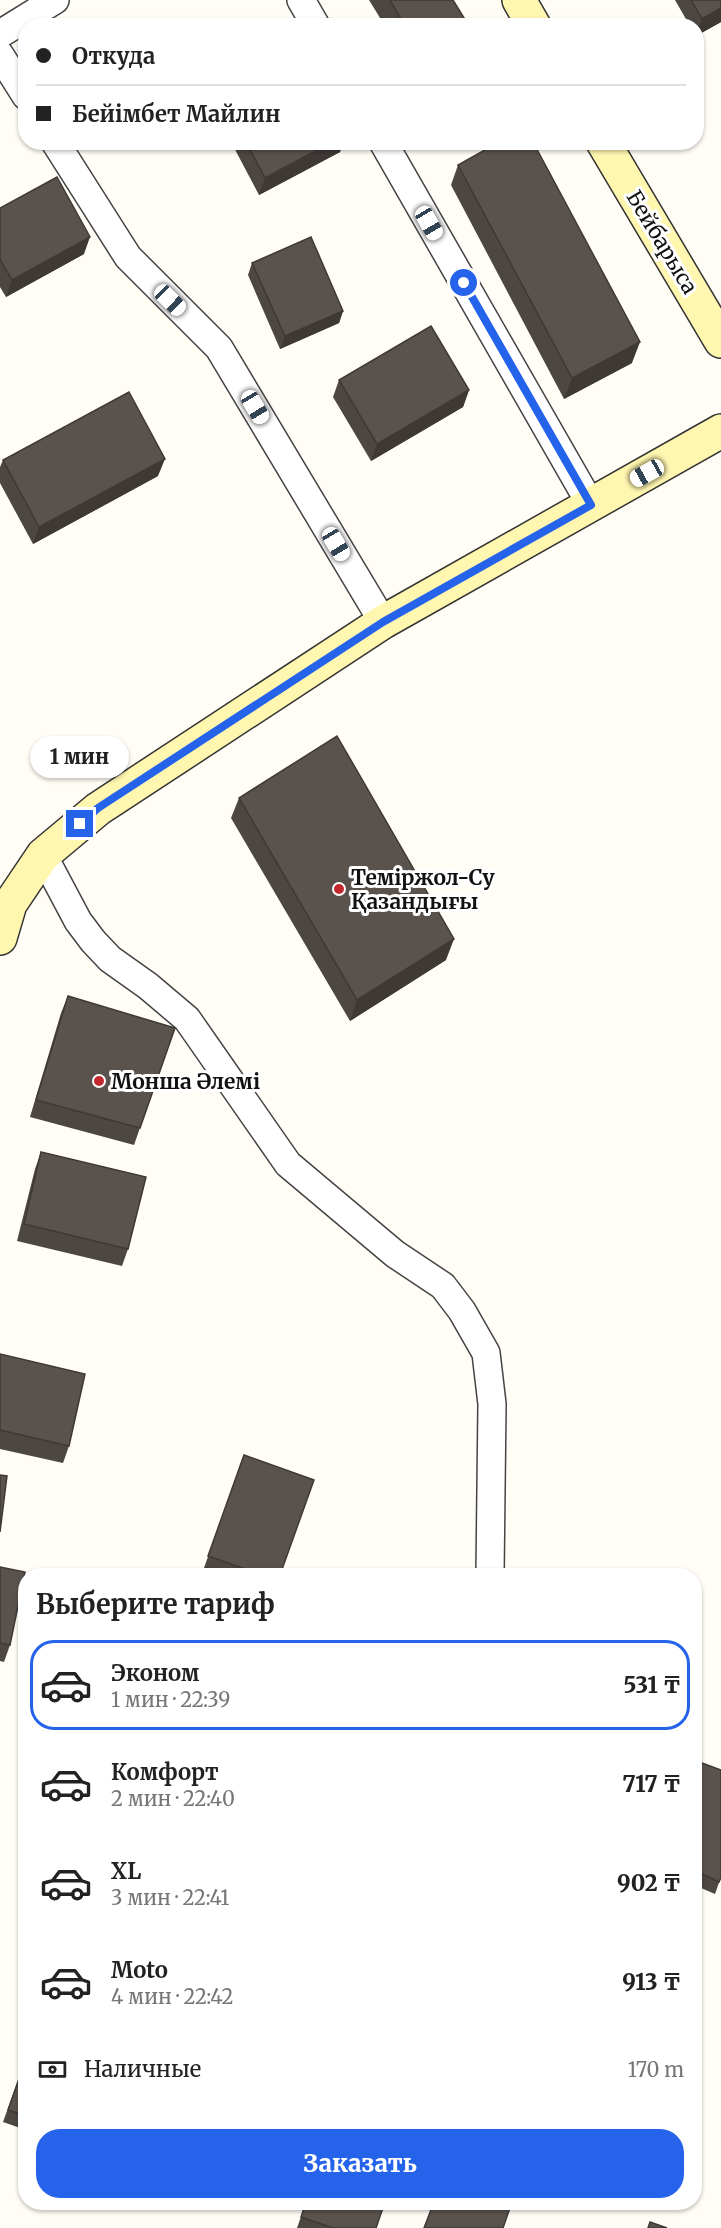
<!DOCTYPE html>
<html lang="ru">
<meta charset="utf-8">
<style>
body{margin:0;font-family:Merriweather,serif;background:#f6f6f6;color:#222;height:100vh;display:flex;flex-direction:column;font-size:22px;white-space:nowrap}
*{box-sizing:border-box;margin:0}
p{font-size:20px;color:#767676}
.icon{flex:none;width:33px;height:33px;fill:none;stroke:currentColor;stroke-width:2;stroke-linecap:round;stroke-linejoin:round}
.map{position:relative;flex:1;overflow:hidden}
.sheet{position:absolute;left:18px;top:1568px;width:684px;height:642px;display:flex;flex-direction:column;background:#fff;border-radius:24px;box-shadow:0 2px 4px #0004}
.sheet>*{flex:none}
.top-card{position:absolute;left:18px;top:18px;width:686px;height:132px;border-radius:24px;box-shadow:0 2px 4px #0004;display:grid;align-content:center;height:132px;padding:0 18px;background:#fff}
.end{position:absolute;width:27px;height:27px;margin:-14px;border:8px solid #2563eb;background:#fff;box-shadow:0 0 0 3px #fff}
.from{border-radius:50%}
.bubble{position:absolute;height:42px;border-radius:21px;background:#fff;box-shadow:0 2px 4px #0004;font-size:20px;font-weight:800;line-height:42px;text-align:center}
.car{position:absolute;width:18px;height:36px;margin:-18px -9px;border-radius:8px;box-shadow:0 0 4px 2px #0007;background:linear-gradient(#fff 24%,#345 0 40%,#fff 0 76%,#345 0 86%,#fff 0)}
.top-card b{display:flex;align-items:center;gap:21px;height:57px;font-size:22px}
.top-card b+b{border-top:2px solid #e0e0e0}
.top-card i{width:15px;height:15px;background:#222}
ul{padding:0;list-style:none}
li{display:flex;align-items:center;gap:18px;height:90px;margin:0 12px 9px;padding:0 6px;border:3px solid transparent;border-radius:24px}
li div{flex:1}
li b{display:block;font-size:22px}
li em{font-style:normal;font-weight:800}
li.selected{border-color:#2563eb}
li>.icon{width:54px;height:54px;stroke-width:1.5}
h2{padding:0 18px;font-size:27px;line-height:72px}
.pay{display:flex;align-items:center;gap:15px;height:66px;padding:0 18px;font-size:22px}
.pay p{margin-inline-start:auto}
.cta{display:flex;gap:12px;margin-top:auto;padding:12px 18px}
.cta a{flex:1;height:69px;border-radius:24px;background:#2563eb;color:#fff;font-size:24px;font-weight:800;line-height:69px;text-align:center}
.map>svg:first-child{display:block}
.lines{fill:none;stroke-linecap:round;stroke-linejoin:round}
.street-casing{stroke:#444;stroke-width:30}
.secondary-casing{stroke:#333;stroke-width:36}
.street{stroke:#fff;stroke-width:27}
.secondary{stroke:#fff6b0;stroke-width:33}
.wall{fill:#4d4742}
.shaded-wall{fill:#3f3936}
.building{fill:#5a524d;stroke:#3f3936;stroke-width:1.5}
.route{stroke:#2563eb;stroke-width:8}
.poi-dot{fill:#c4262e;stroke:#fff;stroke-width:2}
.labels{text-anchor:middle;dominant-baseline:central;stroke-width:6;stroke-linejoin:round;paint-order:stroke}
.street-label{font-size:21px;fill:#111;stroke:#fff}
.poi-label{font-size:21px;font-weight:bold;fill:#111;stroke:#fff;text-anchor:start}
</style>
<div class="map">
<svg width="721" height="2228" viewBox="0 0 721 2228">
<rect width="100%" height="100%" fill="#fffdf5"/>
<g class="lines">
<defs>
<path id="street" d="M301,0L316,26
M0,34L55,0
M0,55L26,96
M55,142L128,257L219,348L383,622
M383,142L591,505
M43,855L78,921L93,941L110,959L148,986L187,1019L288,1164L395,1254L443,1286L462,1311L486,1353L492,1404L490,1575"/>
<path id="secondary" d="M519,0L534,26
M603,142L721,341
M0,938L10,904L43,855L98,809L383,622L721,431"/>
</defs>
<use href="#street" class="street-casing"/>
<use href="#secondary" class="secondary-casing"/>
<use href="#street" class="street"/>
<use href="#secondary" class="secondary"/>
</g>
<path class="wall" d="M369,0H453L469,26H385Z
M675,0H721V22L696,36V26H690Z
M231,142H343L340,152L259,195Z
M458,165L632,363L564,399L451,185Z
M0,208L84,254L6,297L0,287Z
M252,263L343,311L339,323L280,349L248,275Z
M339,380L469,390L463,407L371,461L333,397Z
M3,460L158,476L33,544L0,483V467Z
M239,798L446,960L350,1021L231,818Z
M68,996L175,1028L134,1145L30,1117L61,1013Z
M41,1152L128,1249L122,1266L17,1241L35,1169Z
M0,1354L69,1446L63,1463L0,1449Z
M244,1455L280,1575H223L204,1568Z
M0,1567L10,1645L4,1662L0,1661Z
M694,1760L721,1877L715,1894L694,1885Z
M26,2058V2130L3,2122Z
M282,2202H295L294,2206Z
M306,2202L376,2228H297Z"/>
<path class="shaded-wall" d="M721,8V22L696,36L702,19Z
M332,142H343L340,152L259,195L265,178Z
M90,237L84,254L6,297L12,280Z
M343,311L339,323L280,349L285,336Z
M640,342L632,363L564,399L572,378Z
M469,390L463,407L371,461L377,444Z
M165,459L158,476L33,544L39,527Z
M454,939L446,960L350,1021L357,1000Z"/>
<path class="building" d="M390,0H453L469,26H405Z
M691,0H721V8L702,19Z
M246,142H332L265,178Z
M499,142H533L640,342L572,378L458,165Z
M57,177L90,237L12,280L0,259V208Z
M311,237L343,311L285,336L252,263Z
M431,326L469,390L377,444L339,380Z
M129,392L165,459L39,527L3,460Z
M337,736L454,939L357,1000L239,798Z
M68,996L175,1028L140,1128L36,1100Z
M41,1152L146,1177L128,1249L24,1224Z
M0,1354L85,1374L69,1446L0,1430Z
M244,1455L314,1480L280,1575H262L208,1556Z
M0,1475L7,1476L0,1532Z
M0,1567L25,1572L10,1645L0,1643Z
M694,1760L721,1770V1877L719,1882L694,1870Z
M26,2059V2116L8,2110Z
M306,2202H385L376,2228H333L301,2217Z
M434,2202H512L503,2228H424Z
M650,2222L667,2228H648Z"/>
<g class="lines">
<path class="route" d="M80,824L98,808L383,622L591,505L464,283"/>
</g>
<g class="poi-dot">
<circle cx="339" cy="889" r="6"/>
<circle cx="99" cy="1081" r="6"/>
</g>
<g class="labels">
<g class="street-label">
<text transform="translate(662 242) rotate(59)">Бейбарыса</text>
</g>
<g class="poi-label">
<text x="351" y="877">Теміржол-Су<tspan x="351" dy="24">Қазандығы</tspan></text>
<text x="111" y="1081">Монша Әлемі</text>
</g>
</g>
</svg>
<i class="end from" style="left:464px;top:283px"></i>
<i class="end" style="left:80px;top:824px"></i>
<div class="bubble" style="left:30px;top:736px;width:99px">1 мин</div>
<i class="car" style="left:429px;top:223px;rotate:150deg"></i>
<i class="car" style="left:170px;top:300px;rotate:134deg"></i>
<i class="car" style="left:255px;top:407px;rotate:149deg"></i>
<i class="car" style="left:647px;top:473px;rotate:241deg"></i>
<i class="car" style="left:336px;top:544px;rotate:149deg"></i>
<div class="top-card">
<b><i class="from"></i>Откуда</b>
<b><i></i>Бейімбет Майлин</b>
</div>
<section class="sheet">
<h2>Выберите тариф</h2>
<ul>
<li class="selected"><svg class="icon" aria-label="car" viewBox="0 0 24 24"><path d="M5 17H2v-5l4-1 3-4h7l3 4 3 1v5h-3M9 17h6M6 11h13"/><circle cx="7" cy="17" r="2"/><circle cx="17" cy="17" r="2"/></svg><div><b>Эконом</b><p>1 мин · 22:39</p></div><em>531 ₸</em></li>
<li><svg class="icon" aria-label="car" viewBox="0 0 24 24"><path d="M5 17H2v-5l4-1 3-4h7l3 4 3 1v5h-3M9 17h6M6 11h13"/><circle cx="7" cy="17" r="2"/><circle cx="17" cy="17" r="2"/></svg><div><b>Комфорт</b><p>2 мин · 22:40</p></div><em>717 ₸</em></li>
<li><svg class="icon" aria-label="car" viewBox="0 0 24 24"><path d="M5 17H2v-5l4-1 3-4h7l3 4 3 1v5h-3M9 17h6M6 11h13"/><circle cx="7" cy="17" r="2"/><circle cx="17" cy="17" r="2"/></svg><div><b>XL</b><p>3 мин · 22:41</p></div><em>902 ₸</em></li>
<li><svg class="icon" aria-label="car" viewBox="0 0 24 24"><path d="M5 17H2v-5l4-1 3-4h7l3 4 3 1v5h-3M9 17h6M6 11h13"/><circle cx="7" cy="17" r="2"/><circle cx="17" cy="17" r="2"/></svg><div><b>Moto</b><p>4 мин · 22:42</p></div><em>913 ₸</em></li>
</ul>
<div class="pay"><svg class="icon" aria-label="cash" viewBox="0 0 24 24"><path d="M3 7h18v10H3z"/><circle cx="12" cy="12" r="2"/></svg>Наличные<p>170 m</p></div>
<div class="cta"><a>Заказать</a></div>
</section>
</div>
